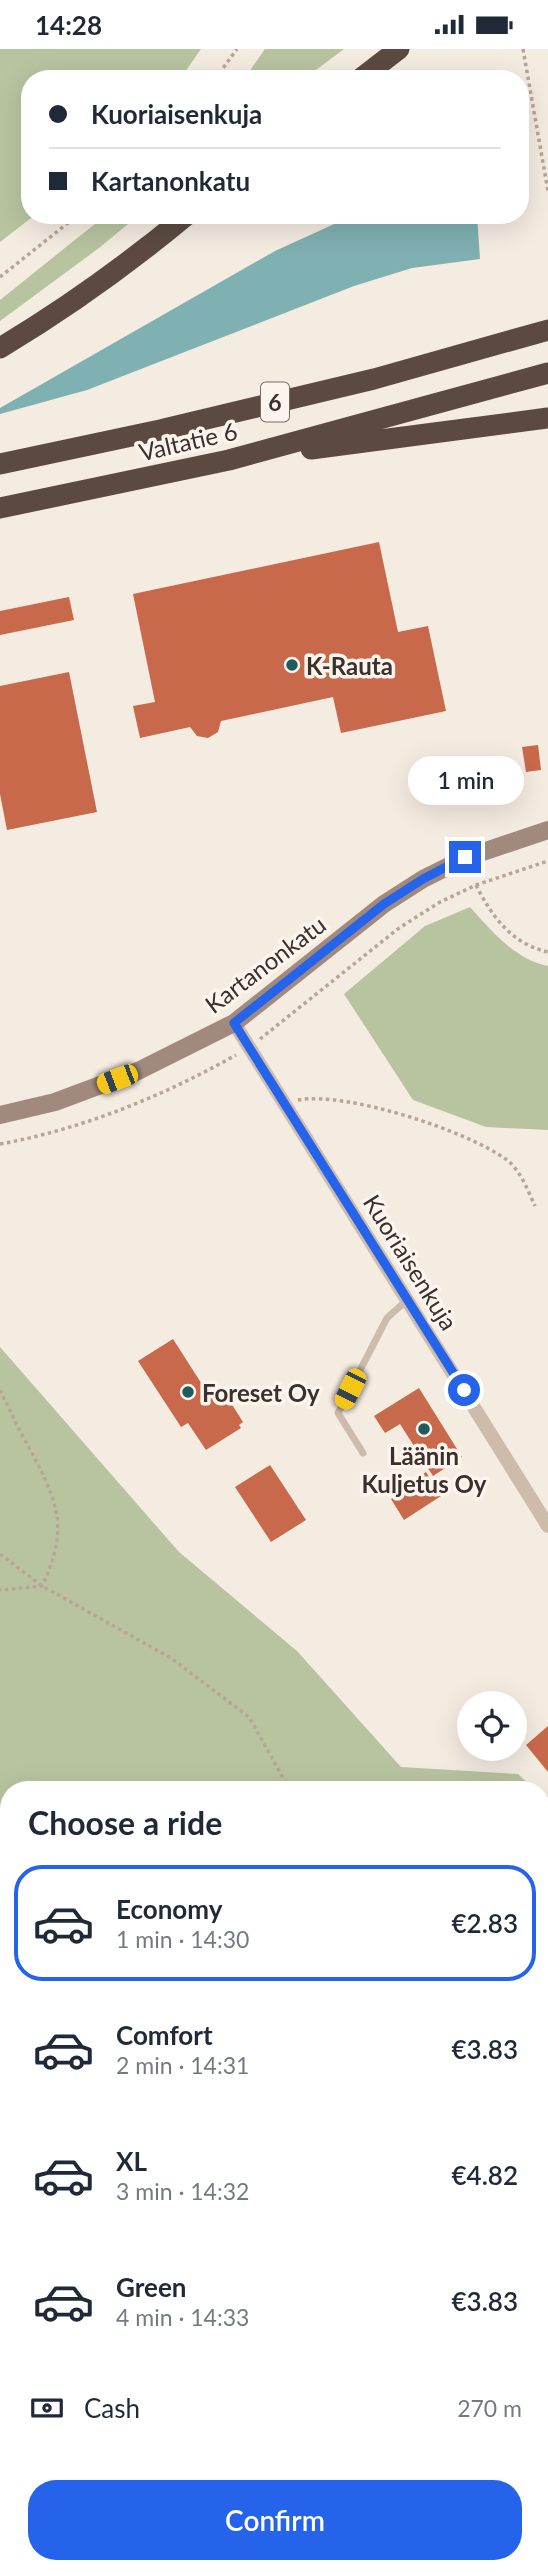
<!DOCTYPE html>
<meta charset="utf-8">
<style>
body{margin:0;font-family:Lato,sans-serif;background:#f6f6f7;color:#1f2937;height:100vh;display:flex;flex-direction:column;font-size:26px;white-space:nowrap}
*{box-sizing:border-box;margin:0}
p{font-size:23px;color:#747a83}
.icon{flex:none;width:38px;height:38px;fill:none;stroke:currentColor;stroke-width:2;stroke-linecap:round;stroke-linejoin:round}
.map{position:relative;flex:1;overflow:hidden}
.sheet{position:absolute;left:0px;top:1732px;width:550px;height:793px;display:flex;flex-direction:column;background:#fff;border-radius:28px 28px 0 0;box-shadow:0 7px 28px #0002}
.sheet>*{flex:none}
.banner{position:absolute;left:21px;top:21px;width:508px;height:154px;border-radius:28px;box-shadow:0 7px 28px #0002;display:grid;align-content:center;height:154px;padding:0 28px;background:#fff}
.fabs{position:absolute;left:457px;top:1642px;display:grid;gap:14px}
.fabs a{display:grid;place-items:center;width:70px;height:70px;border-radius:50%;background:#fff;box-shadow:0 7px 28px #0002;font-size:35px}
.end{position:absolute;width:32px;height:32px;margin:-16px;border:9px solid #2563eb;background:#fff;box-shadow:0 0 0 4px #fff}
.from{border-radius:50%}
.bubble{position:absolute;height:49px;border-radius:24px;background:#fff;box-shadow:0 7px 28px #0002;font-size:23px;font-weight:600;line-height:49px;text-align:center}
.car{position:absolute;width:21px;height:42px;margin:-21px -10px;border-radius:9px;box-shadow:0 0 5px 2px #0007;background:linear-gradient(#f5c518 24%,#345 0 40%,#f5c518 0 76%,#345 0 86%,#f5c518 0)}
.banner b{display:flex;align-items:center;gap:24px;height:66px;font-size:26px}
.banner b+b{border-top:2px solid #e0e1e3}
.banner i{width:18px;height:18px;background:#1f2937}
ul{padding:0;list-style:none}
li{display:flex;align-items:center;gap:21px;height:116px;margin:0 14px 10px;padding:0 14px;border:4px solid transparent;border-radius:28px}
li div{flex:1}
li b{display:block;font-size:26px}
li em{font-style:normal;font-weight:600}
li.current{border-color:#2563eb}
li>.icon{width:63px;height:63px;stroke-width:1.5}
h2{padding:0 28px;font-size:32px;line-height:84px}
.pay{display:flex;align-items:center;gap:18px;height:77px;padding:0 28px;font-size:26px}
.pay p{margin-inline-start:auto}
.cta{display:flex;gap:14px;margin-top:auto;padding:14px 28px}
.cta a{flex:1;height:80px;border-radius:28px;background:#2563eb;color:#fff;font-size:28px;font-weight:600;line-height:80px;text-align:center}
.status{display:flex;justify-content:space-between;align-items:center;height:49px;padding:0 35px;background:#fff;direction:ltr}
.status svg{height:19px;fill:currentColor}
.map>svg:first-child{display:block}
.green{fill:#b8c4a0}
.water{fill:#7fb0b2}
.lines{fill:none;stroke-linecap:round;stroke-linejoin:round}
.stream{stroke:#7fb0b2;stroke-width:5}
.building{fill:#c8694b}
.path{stroke:#b9a596;stroke-width:3.5;stroke-dasharray:3.5 3.5;stroke-linecap:butt}
.lane{stroke:#cdbbac;stroke-width:7}
.street{stroke:#cdbbac;stroke-width:14}
.secondary{stroke:#a18a7d;stroke-width:18}
.highway{stroke:#5c4a42;stroke-width:21}
.route{stroke:#2563eb;stroke-width:9}
.poi-dot{fill:#1f5a5e;stroke:#fbf5ee;stroke-width:2.5}
.labels{text-anchor:middle;dominant-baseline:central;stroke-width:7;stroke-linejoin:round;paint-order:stroke}
.shield{fill:#fbf5ee;stroke:#756b66;stroke-width:2}
.shield-label{font-size:23px;font-weight:bold;fill:#3b302b}
.street-label{font-size:24px;fill:#3b302b;stroke:#fbf5ee}
.poi-label{font-size:24px;font-weight:bold;fill:#3b302b;stroke:#fbf5ee;text-anchor:start}
</style>
<div class="status"><b>14:28</b><svg viewBox="0 0 49 12"><path d="M0 12V9h3v3zM5 12V6h3v6zM10 12V3h3v9zM15 12V0h3v12zM26 1h20v11H26zM47 4h2v5h-2z"/></svg></div>
<div class="map">
<svg width="548" height="2525" viewBox="0 0 548 2525">
<rect width="100%" height="100%" fill="#f4ebe1"/>
<path class="green" d="M0,0H201L180,30H30V166H35L0,193Z
M265,0H344L304,30H244Z
M106,166H139L99,199L0,272V251Z
M470,858C491,881 515,911 548,917V1081L486,1078L413,1051L344,945L425,877Z
M0,1298L179,1503L297,1602L401,1718L518,1725L535,1741H9V1831L0,1825Z
M541,1747L548,1754V2525H191L177,2517L541,2516Z
M9,2335V2436L0,2442V2349Z"/>
<path class="water" d="M354,166H477L480,210L412,219L354,237L87,341L0,365V359L275,202Z"/>
<g class="lines">
<path class="stream" d="M541,2175L548,2179
M541,2294L548,2283
M397,2525L402,2516"/>
</g>
<path class="building" d="M379,493L398,583L428,577L446,662L341,684L333,648L221,672L218,683L208,689L197,687L190,678L140,689L133,657L155,653L133,545Z
M69,548L74,571L0,586V562Z
M69,623L97,763L7,781L0,745V637Z
M538,696L541,721L526,723L522,698Z
M173,1290L205,1340L213,1335L222,1349L226,1346L243,1373L239,1376L241,1379L206,1401L188,1374L181,1378L138,1312Z
M419,1339L462,1408L433,1427L400,1375L385,1384L374,1367Z
M270,1416L306,1471L271,1493L235,1438Z
M426,1423L441,1447L404,1471L391,1450L406,1441L404,1438Z
M548,1677V1723L526,1696Z"/>
<g class="lines">
<path class="path" d="M523,0L548,142
M215,30L237,0
M0,228L78,166
M476,836C492,868 512,895 548,903
M260,990L399,879L440,853L476,836L548,812
M298,1051C346,1042 468,1082 507,1111C521,1122 528,1142 535,1157
M0,1095C83,1080 163,1047 236,1006
M0,1341C9,1359 17,1377 27,1395C56,1449 71,1477 42,1537L0,1541
M0,1505L42,1537L171,1609L249,1668L290,1741
M541,1812L548,1813"/>
<path class="lane" d="M363,1404L338,1364L387,1269L407,1251"/>
<path class="street" d="M234,974L548,1477
M0,2167L9,2153"/>
<path class="secondary" d="M0,1066L55,1053L138,1022L234,974L384,855L423,830L465,809L548,781"/>
<path class="highway" d="M360,30L399,0
M0,299C65,260 128,215 187,166
M311,400L548,369
M0,415L160,381L374,330L548,281
M0,459L229,411L548,324"/>
</g>
<g class="lines">
<path class="route" d="M464,1341L234,974L384,855L423,830L465,808"/>
</g>
<g class="poi-dot">
<circle cx="292" cy="616" r="7"/>
<circle cx="188" cy="1343" r="7"/>
<circle cx="424" cy="1380" r="7"/>
</g>
<g class="labels">
<rect class="shield" x="261" y="333.5" width="28" height="39" rx="5"/>
<g class="shield-label">
<text x="275" y="353">6</text>
</g>
<g class="street-label">
<text transform="translate(188 392) rotate(-13)">Valtatie 6</text>
<text transform="translate(265 915) rotate(-37)">Kartanonkatu</text>
<text transform="translate(411 1213) rotate(58)">Kuoriaisenkuja</text>
</g>
<g class="poi-label">
<text x="306" y="616">K-Rauta</text>
<text x="202" y="1343">Foreset Oy</text>
<text x="424" y="1406" text-anchor="middle">Läänin<tspan x="424" dy="28">Kuljetus Oy</tspan></text>
</g>
</g>
</svg>
<div class="fabs">
<a><svg class="icon" aria-label="locate" viewBox="0 0 24 24"><circle cx="12" cy="12" r="6"/><path d="M12 2v4M12 18v4M2 12h4M18 12h4"/></svg></a>
</div>
<i class="end from" style="left:464px;top:1341px"></i>
<i class="end" style="left:465px;top:808px"></i>
<div class="bubble" style="left:408px;top:707px;width:116px">1 min</div>
<i class="car" style="left:117px;top:1030px;rotate:249deg"></i>
<i class="car" style="left:350px;top:1340px;rotate:207deg"></i>
<div class="banner">
<b><i class="from"></i>Kuoriaisenkuja</b>
<b><i></i>Kartanonkatu</b>
</div>
<section class="sheet">
<h2>Choose a ride</h2>
<ul>
<li class="current"><svg class="icon" aria-label="car" viewBox="0 0 24 24"><path d="M5 17H2v-5l4-1 3-4h7l3 4 3 1v5h-3M9 17h6M6 11h13"/><circle cx="7" cy="17" r="2"/><circle cx="17" cy="17" r="2"/></svg><div><b>Economy</b><p>1 min · 14:30</p></div><em>€2.83</em></li>
<li><svg class="icon" aria-label="car" viewBox="0 0 24 24"><path d="M5 17H2v-5l4-1 3-4h7l3 4 3 1v5h-3M9 17h6M6 11h13"/><circle cx="7" cy="17" r="2"/><circle cx="17" cy="17" r="2"/></svg><div><b>Comfort</b><p>2 min · 14:31</p></div><em>€3.83</em></li>
<li><svg class="icon" aria-label="car" viewBox="0 0 24 24"><path d="M5 17H2v-5l4-1 3-4h7l3 4 3 1v5h-3M9 17h6M6 11h13"/><circle cx="7" cy="17" r="2"/><circle cx="17" cy="17" r="2"/></svg><div><b>XL</b><p>3 min · 14:32</p></div><em>€4.82</em></li>
<li><svg class="icon" aria-label="car" viewBox="0 0 24 24"><path d="M5 17H2v-5l4-1 3-4h7l3 4 3 1v5h-3M9 17h6M6 11h13"/><circle cx="7" cy="17" r="2"/><circle cx="17" cy="17" r="2"/></svg><div><b>Green</b><p>4 min · 14:33</p></div><em>€3.83</em></li>
</ul>
<div class="pay"><svg class="icon" aria-label="cash" viewBox="0 0 24 24"><path d="M3 7h18v10H3z"/><circle cx="12" cy="12" r="2"/></svg>Cash<p>270 m</p></div>
<div class="cta"><a>Confirm</a></div>
</section>
</div>
